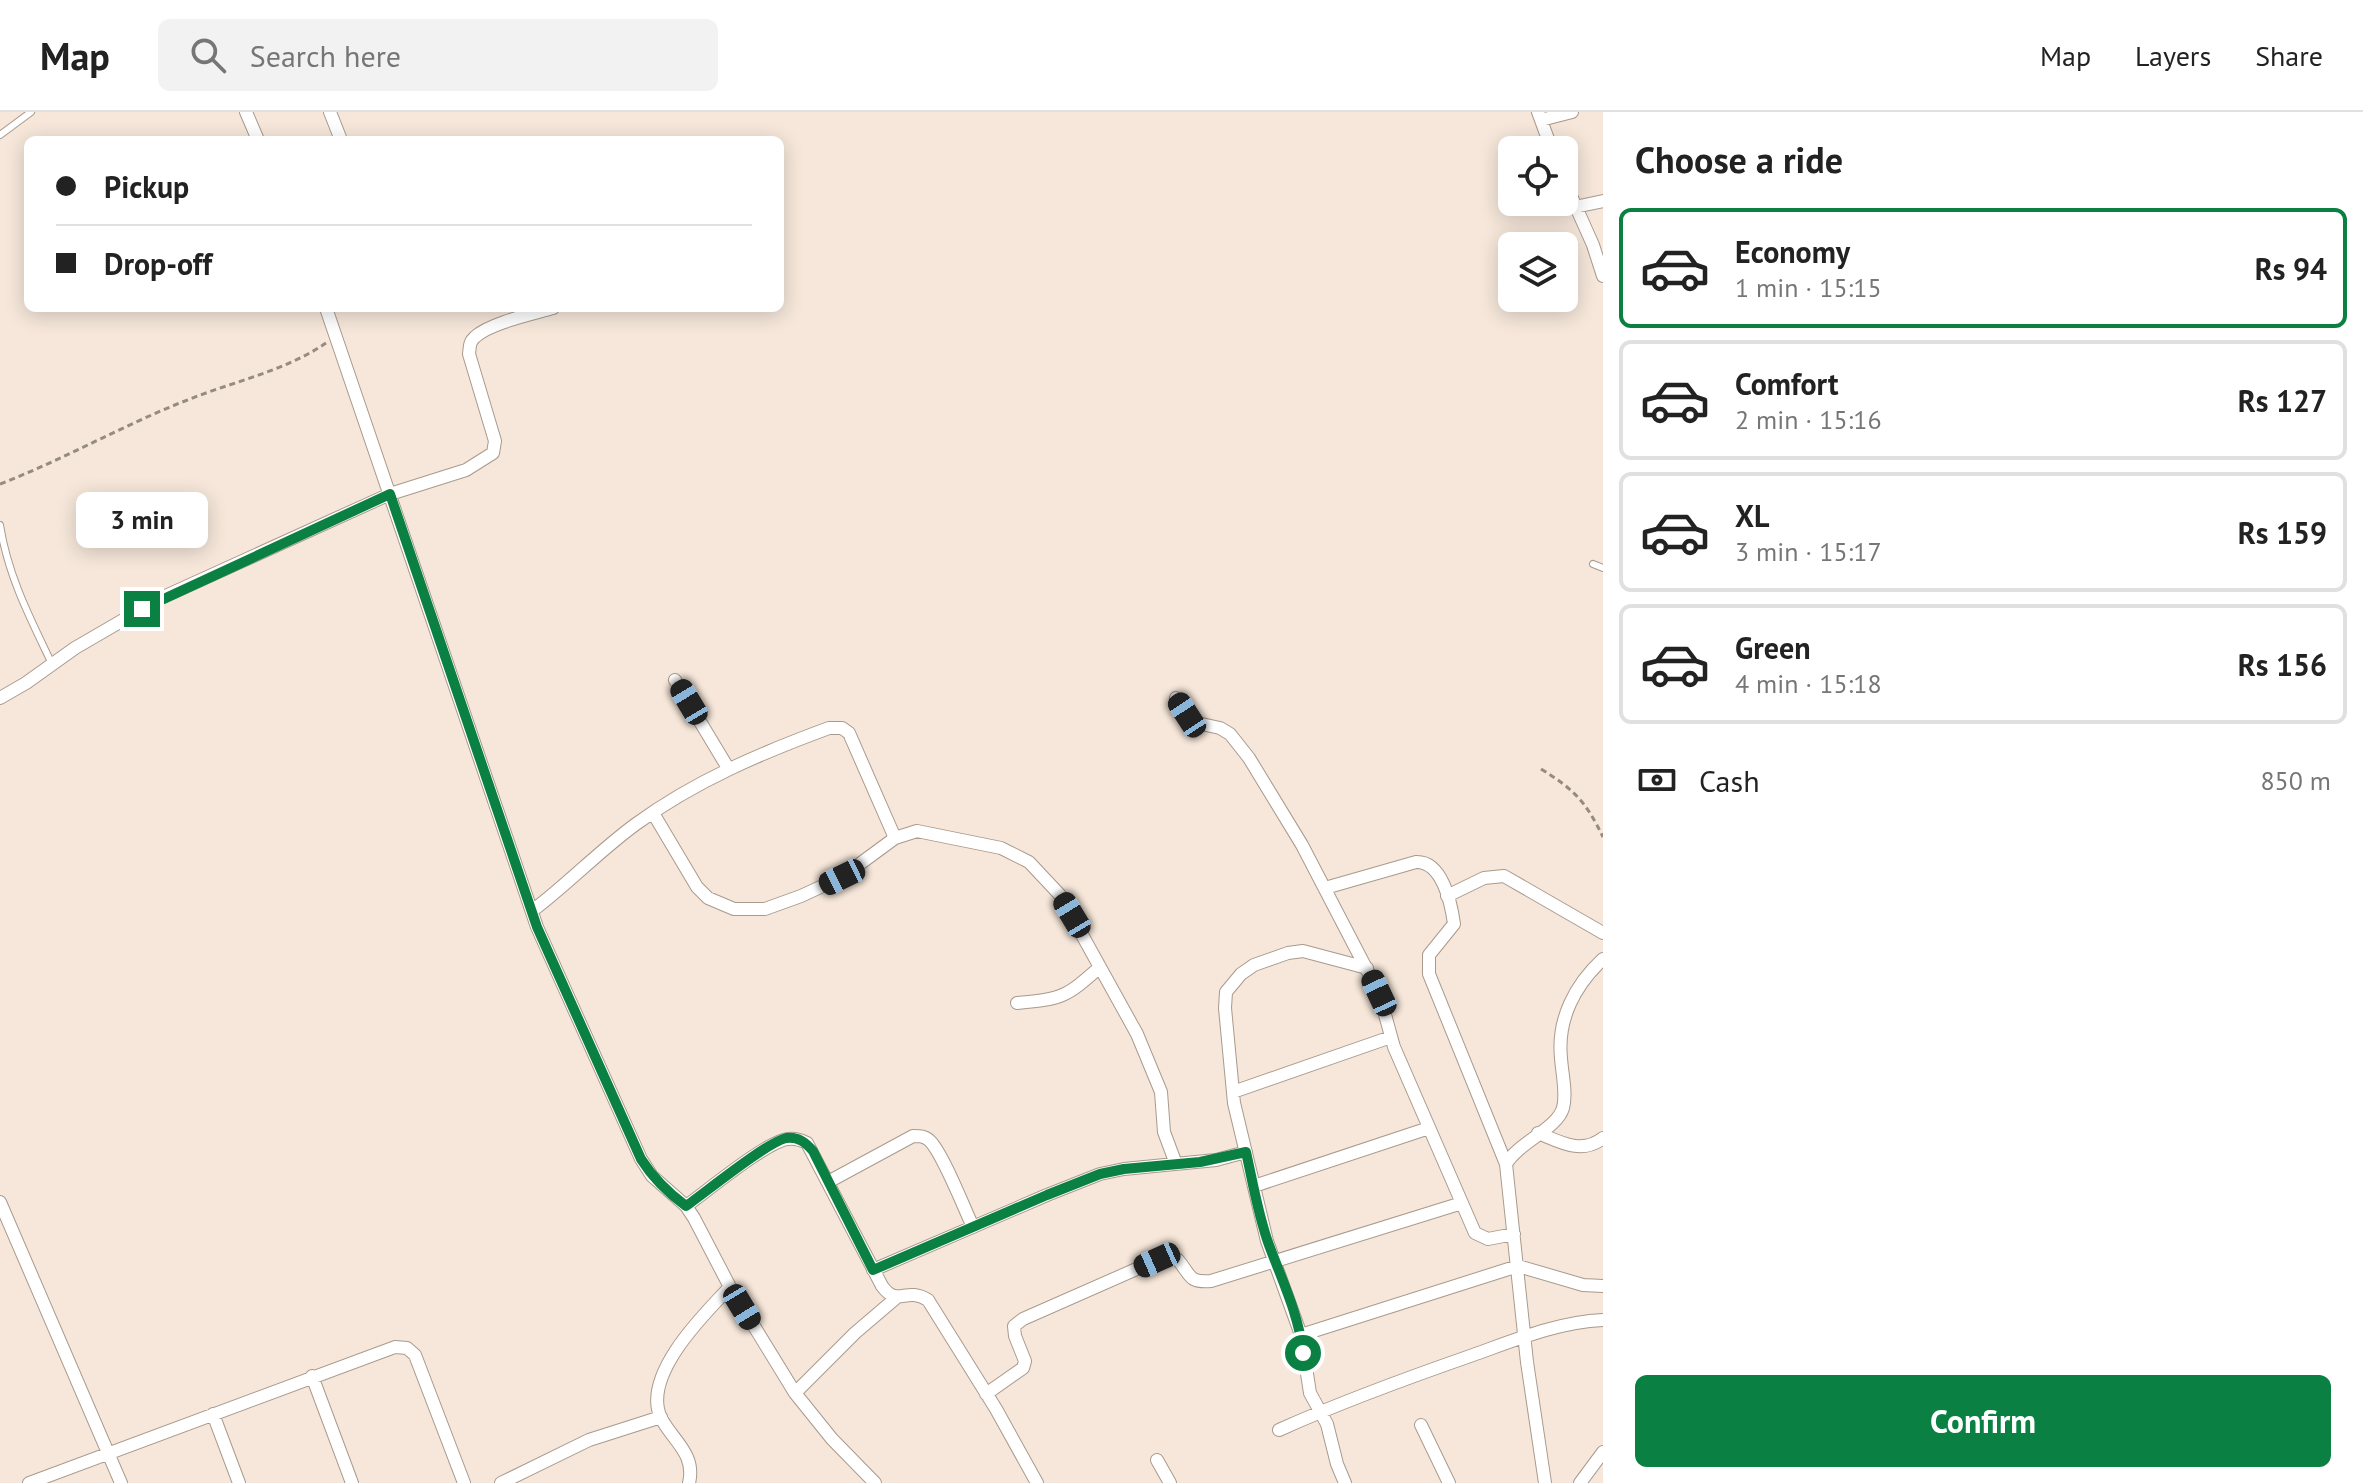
<!DOCTYPE html>
<meta charset="utf-8">
<style>
body{margin:0;font-family:"PT Sans",sans-serif;background:#f2f2f2;color:#222;height:100vh;display:flex;flex-direction:column;font-size:30px;white-space:nowrap}
*{box-sizing:border-box;margin:0}
p{font-size:26px;color:#767676}
.icon{flex:none;width:44px;height:44px;fill:none;stroke:currentColor;stroke-width:2;stroke-linecap:round;stroke-linejoin:round}
.map{position:relative;flex:1;overflow:hidden}
.details{display:flex;flex-direction:column;background:#fff;width:760px}
.details>*{flex:none}
.hud{position:absolute;left:24px;top:24px;width:760px;height:176px;border-radius:12px;box-shadow:0 4px 20px #0003;display:grid;align-content:center;height:176px;padding:0 32px;background:#fff}
.controls{position:absolute;left:1498px;top:24px;display:grid;gap:16px}
.controls a{display:grid;place-items:center;width:80px;height:80px;border-radius:12px;background:#fff;box-shadow:0 4px 20px #0003;font-size:40px}
.end{position:absolute;width:36px;height:36px;margin:-18px;border:10px solid #0b8043;background:#fff;box-shadow:0 0 0 4px #fff}
.from{border-radius:50%}
.bubble{position:absolute;height:56px;border-radius:12px;background:#fff;box-shadow:0 4px 20px #0003;font-size:26px;font-weight:600;line-height:56px;text-align:center}
.car{position:absolute;width:24px;height:48px;margin:-24px -12px;border-radius:10px;box-shadow:0 0 6px 2px #0007;background:linear-gradient(#222 24%,#8ab4d8 0 40%,#222 0 76%,#8ab4d8 0 86%,#222 0)}
.hud b{display:flex;align-items:center;gap:28px;height:76px;font-size:30px}
.hud b+b{border-top:2px solid #e0e0e0}
.hud i{width:20px;height:20px;background:#222}
ul{padding:0;list-style:none}
li{display:flex;align-items:center;gap:24px;height:120px;margin:0 16px 12px;padding:0 16px;border:4px solid #e0e0e0;border-radius:12px}
li div{flex:1}
li b{display:block;font-size:30px}
li em{font-style:normal;font-weight:600}
li.selected{border-color:#0b8043}
li>.icon{width:72px;height:72px;stroke-width:1.5}
h2{padding:0 32px;font-size:36px;line-height:96px}
.pay{display:flex;align-items:center;gap:20px;height:88px;padding:0 32px;font-size:30px}
.pay p{margin-inline-start:auto}
.cta{display:flex;gap:16px;margin-top:auto;padding:16px 32px}
.cta a{flex:1;height:92px;border-radius:12px;background:#0b8043;color:#fff;font-size:32px;font-weight:600;line-height:92px;text-align:center}
header{display:flex;align-items:center;gap:48px;box-sizing:border-box;height:112px;padding:0 40px;background:#fff;border-bottom:2px solid #e0e0e0}
header strong{font-size:38px}
nav{display:flex;gap:44px;margin-inline-start:auto;font-size:28px}
.search{width:560px;height:72px;background:#f2f2f2;display:flex;align-items:center;gap:20px;box-sizing:border-box;padding:0 28px;border-radius:12px;color:#767676;font-size:30px}
main{display:flex;flex:1;min-height:0}
.map>svg:first-child{display:block}
.lines{fill:none;stroke-linecap:round;stroke-linejoin:round}
.lane-casing{stroke:#a89a8d;stroke-width:8}
.street-casing{stroke:#a89a8d;stroke-width:14}
.path{stroke:#958b81;stroke-width:3;stroke-dasharray:6 4;stroke-linecap:butt}
.lane{stroke:#fff;stroke-width:6}
.street{stroke:#fff;stroke-width:12}
.route{stroke:#0b8043;stroke-width:10}
</style>
<header>
<strong>Map</strong>
<div class="search"><svg class="icon" aria-label="search" viewBox="0 0 24 24"><circle cx="10" cy="10" r="6"/><path d="M15 15l6 6"/></svg>Search here</div>
<nav><a>Map</a><a>Layers</a><a>Share</a></nav>
</header>
<main>
<div class="map">
<svg width="1603" height="1371" viewBox="0 0 1603 1371">
<rect width="100%" height="100%" fill="#f6e7da"/>
<g class="lines">
<defs>
<path id="lane" d="M0,23L31,0
M0,413C8,464 30,506 52,552
M1593,452L1603,456"/>
<path id="street" d="M246,0L258,28
M330,0L341,28
M1538,0L1552,38
M1541,8L1572,0
M1564,68L1593,133L1603,164
M1575,95L1603,89
M326,196L537,815L641,1047L652,1064L686,1094L694,1106L730,1175L795,1281L832,1327L875,1371
M675,568L728,656
M0,586L26,571L75,536L161,486L390,382L466,358L493,341L495,329L469,242C470,235 469,230 475,225C490,211 532,202 553,196
M1176,586L1187,603L1197,611L1220,616L1230,622L1249,646L1302,733L1379,881L1394,935L1475,1121L1488,1127L1514,1122
M653,701L697,775L708,786L734,797H765L801,784L842,765L895,726L917,719L1001,736L1029,750L1060,783L1137,922L1161,980L1164,1020L1176,1052
M1325,776L1416,750C1442,749 1451,790 1454,812L1429,843V862L1506,1052
M1447,784L1484,766L1504,764L1603,821
M532,799C568,772 599,739 636,712C695,669 761,641 829,616H842L849,621L895,726
M1017,891C1063,887 1066,885 1100,855
M1233,980L1391,925
M1538,1021C1560,1030 1582,1043 1603,1026
M828,1070L913,1024C920,1024 925,1024 930,1029C943,1042 964,1096 973,1115
M1254,1074L1429,1016
M0,1090L121,1371
M686,1094C706,1080 767,1029 788,1027C795,1026 801,1028 807,1031L882,1174C898,1196 905,1174 928,1188L996,1297L1037,1371
M873,1158L1047,1083L1100,1062L1124,1057L1216,1048L1246,1040
M1301,1223L1518,1154L1583,1173L1603,1174
M312,1264L352,1371
M795,1281L855,1221L896,1186
M986,1282L1023,1256L1025,1249L1015,1224L1014,1214L1023,1207L1157,1148L1168,1145L1178,1148C1191,1163 1188,1171 1211,1169L1462,1091
M213,1302L239,1371
M1421,1313L1449,1371
M1279,1318C1343,1289 1407,1266 1473,1243C1515,1228 1558,1210 1603,1208
M1157,1348L1170,1371
M29,1371L395,1235L407,1236L415,1243L464,1371
M501,1371L589,1328L661,1305
M689,1371C696,1342 673,1329 661,1306C641,1264 704,1202 730,1175
M1345,1371L1337,1352L1327,1312L1310,1281L1301,1223L1267,1129L1234,991L1225,896L1226,880L1241,862L1254,853L1288,841L1303,839L1367,856
M1545,1371L1527,1250L1506,1052C1519,1030 1557,1017 1563,996C1567,981 1562,962 1561,946C1557,907 1575,873 1603,847
M1580,1371L1603,1340"/>
</defs>
<use href="#lane" class="lane-casing"/>
<use href="#street" class="street-casing"/>
<path class="path" d="M0,372C65,347 125,312 190,287C235,269 285,259 326,231
M1541,657C1575,678 1586,690 1603,725"/>
<use href="#lane" class="lane"/>
<use href="#street" class="street"/>
</g>
<g class="lines">
<path class="route" d="M142,497L390,382L537,815L641,1047C653,1066 667,1080 686,1094C706,1080 766,1031 786,1026C798,1024 806,1031 813,1039L873,1158L1047,1083L1100,1062L1124,1057L1200,1050L1246,1040C1253,1071 1258,1103 1269,1133C1282,1168 1299,1203 1303,1241"/>
</g>
</svg>
<div class="controls">
<a><svg class="icon" aria-label="locate" viewBox="0 0 24 24"><circle cx="12" cy="12" r="6"/><path d="M12 2v4M12 18v4M2 12h4M18 12h4"/></svg></a>
<a><svg class="icon" aria-label="layers" viewBox="0 0 24 24"><path d="M12 4l9 5-9 5-9-5zM3 14l9 5 9-5"/></svg></a>
</div>
<i class="end from" style="left:1303px;top:1241px"></i>
<i class="end" style="left:142px;top:497px"></i>
<div class="bubble" style="left:76px;top:380px;width:132px">3 min</div>
<i class="car" style="left:689px;top:590px;rotate:329deg"></i>
<i class="car" style="left:1187px;top:603px;rotate:327deg"></i>
<i class="car" style="left:842px;top:765px;rotate:244deg"></i>
<i class="car" style="left:1072px;top:803px;rotate:329deg"></i>
<i class="car" style="left:1379px;top:881px;rotate:335deg"></i>
<i class="car" style="left:1157px;top:1148px;rotate:246deg"></i>
<i class="car" style="left:742px;top:1195px;rotate:149deg"></i>
<div class="hud">
<b><i class="from"></i>Pickup</b>
<b><i></i>Drop-off</b>
</div>
</div>
<section class="details">
<h2>Choose a ride</h2>
<ul>
<li class="selected"><svg class="icon" aria-label="car" viewBox="0 0 24 24"><path d="M5 17H2v-5l4-1 3-4h7l3 4 3 1v5h-3M9 17h6M6 11h13"/><circle cx="7" cy="17" r="2"/><circle cx="17" cy="17" r="2"/></svg><div><b>Economy</b><p>1 min · 15:15</p></div><em>Rs 94</em></li>
<li><svg class="icon" aria-label="car" viewBox="0 0 24 24"><path d="M5 17H2v-5l4-1 3-4h7l3 4 3 1v5h-3M9 17h6M6 11h13"/><circle cx="7" cy="17" r="2"/><circle cx="17" cy="17" r="2"/></svg><div><b>Comfort</b><p>2 min · 15:16</p></div><em>Rs 127</em></li>
<li><svg class="icon" aria-label="car" viewBox="0 0 24 24"><path d="M5 17H2v-5l4-1 3-4h7l3 4 3 1v5h-3M9 17h6M6 11h13"/><circle cx="7" cy="17" r="2"/><circle cx="17" cy="17" r="2"/></svg><div><b>XL</b><p>3 min · 15:17</p></div><em>Rs 159</em></li>
<li><svg class="icon" aria-label="car" viewBox="0 0 24 24"><path d="M5 17H2v-5l4-1 3-4h7l3 4 3 1v5h-3M9 17h6M6 11h13"/><circle cx="7" cy="17" r="2"/><circle cx="17" cy="17" r="2"/></svg><div><b>Green</b><p>4 min · 15:18</p></div><em>Rs 156</em></li>
</ul>
<div class="pay"><svg class="icon" aria-label="cash" viewBox="0 0 24 24"><path d="M3 7h18v10H3z"/><circle cx="12" cy="12" r="2"/></svg>Cash<p>850 m</p></div>
<div class="cta"><a>Confirm</a></div>
</section>
</main>
